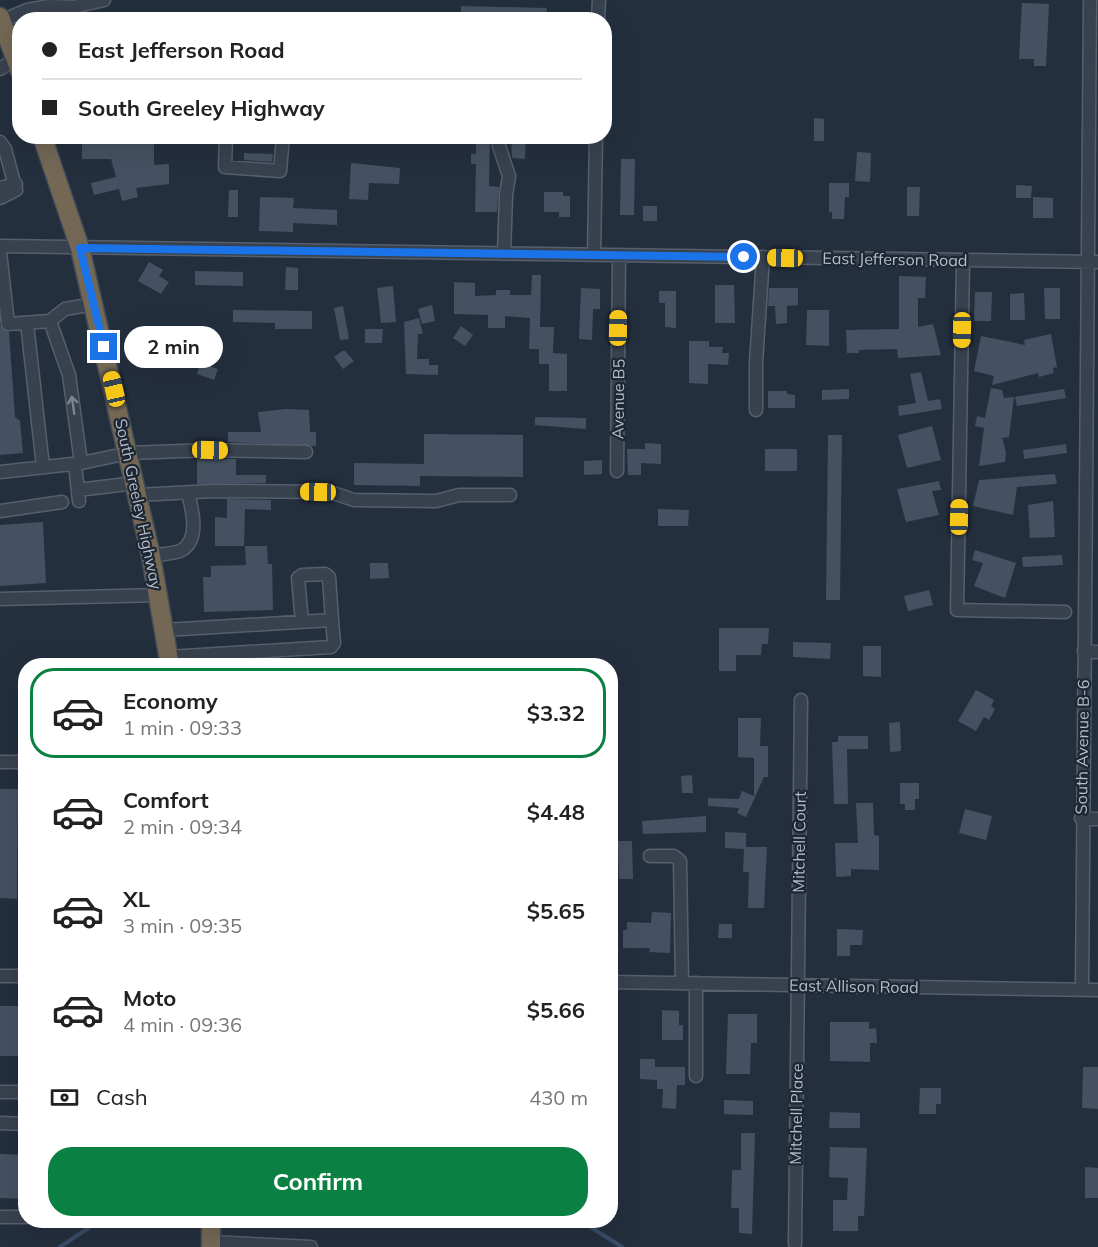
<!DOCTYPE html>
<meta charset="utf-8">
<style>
body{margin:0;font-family:Mulish,sans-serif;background:#f6f6f6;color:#222;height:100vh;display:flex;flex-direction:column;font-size:22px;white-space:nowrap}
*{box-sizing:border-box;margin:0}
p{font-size:20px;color:#767676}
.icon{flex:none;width:33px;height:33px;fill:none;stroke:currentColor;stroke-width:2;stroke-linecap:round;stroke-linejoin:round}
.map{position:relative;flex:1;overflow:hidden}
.sheet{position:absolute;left:18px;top:658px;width:600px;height:570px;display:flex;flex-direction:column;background:#fff;border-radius:24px;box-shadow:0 6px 24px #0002}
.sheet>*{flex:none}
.hud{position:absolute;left:12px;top:12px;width:600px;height:132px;border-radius:24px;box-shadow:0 6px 24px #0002;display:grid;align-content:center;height:132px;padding:0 30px;background:#fff}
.end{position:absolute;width:27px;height:27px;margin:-14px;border:8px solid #1a73e8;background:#fff;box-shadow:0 0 0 3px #fff}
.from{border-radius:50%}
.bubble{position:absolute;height:42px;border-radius:21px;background:#fff;box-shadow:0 6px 24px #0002;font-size:20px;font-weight:700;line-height:42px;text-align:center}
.car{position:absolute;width:18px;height:36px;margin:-18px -9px;border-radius:8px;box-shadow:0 0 4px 2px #0007;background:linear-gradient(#f5c518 24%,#345 0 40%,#f5c518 0 76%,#345 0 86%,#f5c518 0)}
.hud b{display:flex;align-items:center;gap:21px;height:57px;font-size:22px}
.hud b+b{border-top:2px solid #e0e0e0}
.hud i{width:15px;height:15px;background:#222}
ul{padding:10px 0 0;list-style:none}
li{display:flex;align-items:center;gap:18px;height:90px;margin:0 12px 9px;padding:0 18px;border:3px solid transparent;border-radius:24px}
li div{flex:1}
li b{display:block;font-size:22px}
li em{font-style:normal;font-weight:700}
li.current{border-color:#0b8043}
li>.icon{width:54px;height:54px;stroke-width:1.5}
.pay{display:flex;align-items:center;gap:15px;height:66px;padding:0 30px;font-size:22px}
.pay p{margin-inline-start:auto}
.button{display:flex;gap:12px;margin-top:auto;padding:12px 30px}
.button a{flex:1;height:69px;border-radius:24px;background:#0b8043;color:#fff;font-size:24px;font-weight:700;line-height:69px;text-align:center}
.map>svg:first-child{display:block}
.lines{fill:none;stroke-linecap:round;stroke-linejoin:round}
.stream{stroke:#394c67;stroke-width:4}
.building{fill:#455162}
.minor-casing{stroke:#565f6c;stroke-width:15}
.highway-casing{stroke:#434c59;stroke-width:21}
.minor{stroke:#38414e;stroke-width:12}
.highway{stroke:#746855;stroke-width:18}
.oneway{stroke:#7c8592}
.route{stroke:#1a73e8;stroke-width:8}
.labels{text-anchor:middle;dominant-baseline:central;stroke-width:4.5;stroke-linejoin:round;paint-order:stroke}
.street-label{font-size:16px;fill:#b4bcc9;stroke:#1d2633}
</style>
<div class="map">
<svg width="1098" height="1247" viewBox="0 0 1098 1247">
<rect width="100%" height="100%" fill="#242f3e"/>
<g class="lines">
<path class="stream" d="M581,1221L622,1247
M60,1247L99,1221"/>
</g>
<path class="building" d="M1022,3L1049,4L1046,66H1034V59H1019Z
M461,6L547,8L546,18L461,17Z
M814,118L824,119V141H814Z
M476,136H490L489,186L499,187L497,212H475L476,164H471V154H476Z
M511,136H526L525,159L512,158Z
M82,143H154V165L169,164V184L136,188L138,197L122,201L119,189L94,195L91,183L116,177L111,159H82Z
M857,152L871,153L870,182L855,181Z
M244,153L273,154L272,162L244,160Z
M621,159H635L634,215H620Z
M351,163L400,168L399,184L369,183L368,200L349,199Z
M829,183H849V197H845L844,219H832V212H829Z
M1016,185L1032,186L1031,198H1016Z
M907,187H920L919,216H907Z
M229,190H238V217H228Z
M544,192H563V196H570V217H559V212H544Z
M260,197L294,198L293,208L337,210V225L293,223V232L259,231Z
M1033,197L1053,198V218H1033Z
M643,206H657V221H643Z
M149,262L163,270L159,276L169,282L161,294L138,281Z
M286,267L298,268V290H285Z
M195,271L243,272V286L195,285Z
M532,275H541L540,327H554L553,353L567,354V391H549V364H539V349H529L530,318L505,316V328H488V315L454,314V282L475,283V296L496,295V290H510V295H531Z
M899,276L926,277L925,298H918V327L933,324L941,355L898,358L897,349L859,350V353H847L846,330L899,329Z
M715,285H734L735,323H715Z
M393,286L396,322L381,323L377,288Z
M581,288L600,289V309H593L592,340L579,339Z
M769,288H798V305L787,306V323L776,324L775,306H768Z
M1044,288H1060V319H1045Z
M659,291H676V328L665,327V303H659Z
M975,292H992L991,321H974Z
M1024,293L1025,320H1010V294Z
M432,305L435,321L422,324L418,309Z
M343,306L349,339L340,340L334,308Z
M233,310L312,311V329H275V323L233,322Z
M807,310H829V346L806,345Z
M419,318L423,334H418L417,359H429V365H438V375L406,374L404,322Z
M0,326L9,332L15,417L20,421L23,453L0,455Z
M461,326L473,335L465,346L453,338Z
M365,329H383L382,343H365Z
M1051,334L1057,367L1053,368L1054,373L1039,377L1038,373L992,385L994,376L974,371L981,336L1025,345L1024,340Z
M689,341H709V347H723L722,353H729L728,365L708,364V384L689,383Z
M342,351H345L354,361L343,369L334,357Z
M200,363L218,369L214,380L197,374Z
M921,372L928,401L940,399L942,409L899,416L898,406L916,403L910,374Z
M991,388L1002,390L1004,398L1014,397L1009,437L1002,438L1006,452L1005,462L979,466L984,428L975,426L977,416L985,418Z
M849,389V399L822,400V390Z
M1064,389L1066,398L1017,406L1015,397Z
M768,391H787V394L795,395V408H768Z
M286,409L309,410L310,432H316V446L228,442V432H261L258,412Z
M535,417L586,418V429L535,425Z
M932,426L941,460L907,468L898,435Z
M424,434L523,435V477L420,476V486L354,485V463L424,464Z
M828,435H842L840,600H826Z
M645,443L661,444V464L641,463V475H628L627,449H645Z
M1066,444L1067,453L1024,459L1023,450Z
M765,449H797V471H765Z
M197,459H236V475H266V483L197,484Z
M602,460V474L584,475V461Z
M1055,474L1057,484L1017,487L1013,515L973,506L979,480Z
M939,481L941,490L932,491L939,515L906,522L897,489Z
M227,499L271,500V510L245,509L244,546H215V517L227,518Z
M1053,501L1055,537L1030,538L1028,505Z
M658,509L689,510L688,526H658Z
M43,522L46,583L0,586V525Z
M245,546H267L268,564H272L273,610L204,612L203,577H211V566L246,565Z
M975,550L1016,563L1005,598L974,586L983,563L972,560Z
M1062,555L1063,565L1023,567L1022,557Z
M370,563H388L389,578L370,579Z
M929,590L933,605L908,611L904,596Z
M719,628H769L768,644H762L761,655H736V671H719Z
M793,642L831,643L830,659L793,657Z
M863,646H881V677L863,676Z
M976,690L994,700L991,706L995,709L989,720L984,717L976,731L958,721Z
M738,718H761L760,746H768V777H764L746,817L737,813L739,808L708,806V798L739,799L742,791L754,796V758L738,757Z
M900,722L901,751L890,752L889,723Z
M838,736H868V749H847L848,804H834L832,742H838Z
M692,775L693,793H682L681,776Z
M900,783H919V799H915V810H905V804H900Z
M0,789H18L17,899L0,898Z
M856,803H873L874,835L879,836V870L851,869V876L836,877L835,843H858Z
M965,809L992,816L986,840L959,833Z
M706,816V832L643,834L642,821Z
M725,832L746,833V847H767L764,908H748L749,872H743L744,849L725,848Z
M618,841H632L633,879H619Z
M652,912L671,913L670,953L649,952L650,948H623V930H627V922L651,923Z
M719,924H732V938H718Z
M837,929L863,930L862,945H850V956H837Z
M0,1006H26V1056H0Z
M662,1010L679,1011V1025H683V1040H662Z
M728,1014H757V1043H751L750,1074H726Z
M830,1022H869V1029L876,1028L877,1043H870V1062L830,1061Z
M640,1059H655V1067H685V1085H677L676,1109L662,1108L663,1089H657V1080L640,1079Z
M1083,1067H1098V1109L1082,1108Z
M920,1088H941V1104H936V1114H919Z
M724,1100L753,1101V1115L724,1114Z
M830,1112L860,1113V1128H829Z
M741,1133H755L752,1234L739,1233V1208H731L732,1170H741Z
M830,1147L867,1148L864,1216H858V1231H833V1200H847L848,1178L829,1177Z
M0,1154L26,1155V1199L0,1198Z
M1085,1167L1098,1168V1198H1085Z"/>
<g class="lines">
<defs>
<path id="minor" d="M598,20L599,0
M1,21L27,10L50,6L73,7L104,0
M0,69L15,59
M226,136L225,167L280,171L283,136
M500,136L499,146L509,176L506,195L504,254
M0,142L5,149L16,190L0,198
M0,188L16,184
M0,246L1098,262
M0,252L8,324L50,321L65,309L94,304
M594,255L596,136
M963,260L957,610L1065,612
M50,321L69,375L81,463
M27,323L43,467
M756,410V363L763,257
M75,464L79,501
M617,471L619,256
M0,472L81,463L129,453L210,450L306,452
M78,490L135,483
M138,495L213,491L330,492L354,500L436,501L459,495H510
M0,511L62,502
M151,556C160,554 171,554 180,551C201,541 192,509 188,493
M0,599L159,595
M302,622L298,578L302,575L325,574L329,577L332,620
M165,630L332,620L334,643L331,647L169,657
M1084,651L1098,652
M0,762H26
M1081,818L1098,819
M650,856H674L680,861L682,983
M0,976H26
M610,982L1098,990
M696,983V1076
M1082,990L1090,0
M0,1092H26
M0,1123L26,1124
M0,1217H26
M211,1242L311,1247
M795,1244L801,700"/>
<path id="highway" d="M0,17L20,71
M42,136L80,248L151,556L170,666
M211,1221V1247"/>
</defs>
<use href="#minor" class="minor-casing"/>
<use href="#highway" class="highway-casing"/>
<use href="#minor" class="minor"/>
<use href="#highway" class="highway"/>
</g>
<defs><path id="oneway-shaft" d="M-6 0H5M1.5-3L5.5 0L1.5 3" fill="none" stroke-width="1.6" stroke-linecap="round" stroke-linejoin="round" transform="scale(1.5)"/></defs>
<use class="oneway" href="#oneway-shaft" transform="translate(73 405) rotate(-98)"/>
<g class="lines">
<path class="route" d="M104,347L80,248L744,257"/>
</g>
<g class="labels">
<g class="street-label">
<text transform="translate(895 259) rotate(1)">East Jefferson Road</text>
<text transform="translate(618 399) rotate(-89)">Avenue B5</text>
<text transform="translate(139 504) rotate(78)">South Greeley Highway</text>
<text transform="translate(1082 747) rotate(-89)">South Avenue B-6</text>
<text transform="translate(799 842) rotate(-89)">Mitchell Court</text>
<text transform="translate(854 986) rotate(1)">East Allison Road</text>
<text transform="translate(796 1114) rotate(-89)">Mitchell Place</text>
</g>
</g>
</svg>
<i class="end from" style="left:744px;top:257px"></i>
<i class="end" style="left:104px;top:347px"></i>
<div class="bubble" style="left:124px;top:326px;width:99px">2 min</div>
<i class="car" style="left:785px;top:258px;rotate:271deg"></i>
<i class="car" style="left:618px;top:328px;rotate:1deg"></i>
<i class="car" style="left:962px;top:330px;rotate:181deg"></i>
<i class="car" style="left:114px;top:389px;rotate:347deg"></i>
<i class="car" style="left:210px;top:450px;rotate:91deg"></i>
<i class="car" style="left:318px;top:492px;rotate:271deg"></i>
<i class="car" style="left:959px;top:517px;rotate:1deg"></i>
<div class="hud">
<b><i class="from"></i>East Jefferson Road</b>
<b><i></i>South Greeley Highway</b>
</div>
<section class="sheet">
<ul>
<li class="current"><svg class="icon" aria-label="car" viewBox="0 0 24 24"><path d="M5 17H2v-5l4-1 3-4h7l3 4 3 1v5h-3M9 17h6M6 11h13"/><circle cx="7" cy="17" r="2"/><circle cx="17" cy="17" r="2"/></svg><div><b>Economy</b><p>1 min · 09:33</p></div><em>$3.32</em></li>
<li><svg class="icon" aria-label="car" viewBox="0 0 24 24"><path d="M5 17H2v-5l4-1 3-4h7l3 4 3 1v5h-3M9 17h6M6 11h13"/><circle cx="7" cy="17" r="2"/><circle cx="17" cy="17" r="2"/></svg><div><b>Comfort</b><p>2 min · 09:34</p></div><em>$4.48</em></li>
<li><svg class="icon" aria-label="car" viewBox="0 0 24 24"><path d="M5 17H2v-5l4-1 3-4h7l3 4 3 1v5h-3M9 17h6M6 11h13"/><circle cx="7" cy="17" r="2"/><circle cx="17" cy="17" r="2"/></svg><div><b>XL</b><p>3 min · 09:35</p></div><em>$5.65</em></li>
<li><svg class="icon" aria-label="car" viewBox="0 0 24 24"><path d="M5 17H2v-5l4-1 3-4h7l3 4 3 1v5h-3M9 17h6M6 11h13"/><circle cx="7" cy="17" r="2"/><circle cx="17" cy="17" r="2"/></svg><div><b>Moto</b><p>4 min · 09:36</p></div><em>$5.66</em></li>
</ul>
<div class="pay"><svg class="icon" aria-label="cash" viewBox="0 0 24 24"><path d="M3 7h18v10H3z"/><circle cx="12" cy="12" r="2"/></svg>Cash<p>430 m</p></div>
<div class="button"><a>Confirm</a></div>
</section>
</div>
